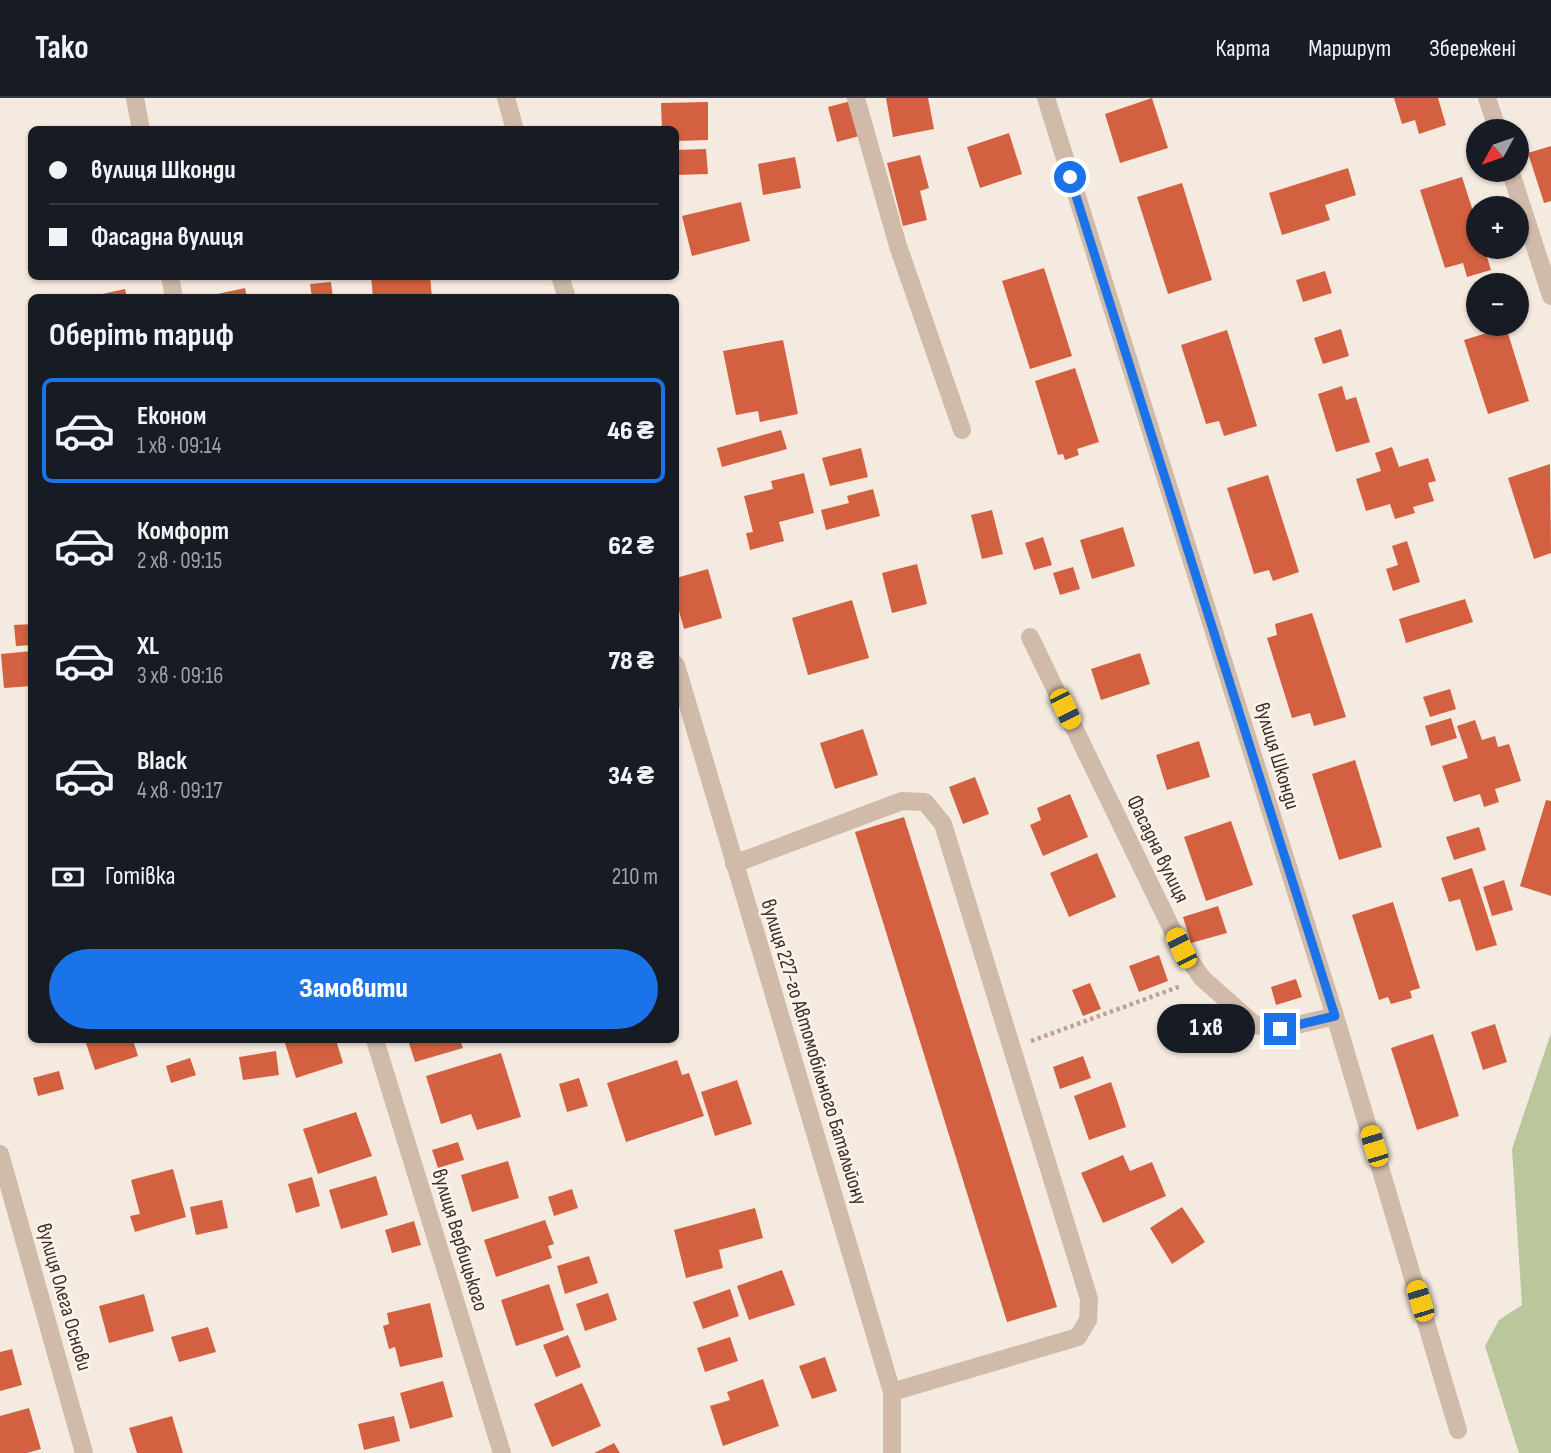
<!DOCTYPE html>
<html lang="uk">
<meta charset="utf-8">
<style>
body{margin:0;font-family:"Sofia Sans Condensed",sans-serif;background:#20242c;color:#f1f3f6;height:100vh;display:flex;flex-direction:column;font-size:26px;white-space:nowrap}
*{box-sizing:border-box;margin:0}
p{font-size:23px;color:#9ea1a6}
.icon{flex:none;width:38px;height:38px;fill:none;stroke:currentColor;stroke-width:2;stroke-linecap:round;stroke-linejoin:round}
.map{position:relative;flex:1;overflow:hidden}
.sheet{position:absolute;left:28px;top:196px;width:651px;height:749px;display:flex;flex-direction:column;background:#171b24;border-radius:10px;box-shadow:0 2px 5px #0004}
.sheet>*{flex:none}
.banner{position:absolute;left:28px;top:28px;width:651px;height:154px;border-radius:10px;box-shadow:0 2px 5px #0004;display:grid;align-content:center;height:154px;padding:0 21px;background:#171b24}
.needle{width:46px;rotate:230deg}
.fabs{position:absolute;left:1466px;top:21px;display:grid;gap:14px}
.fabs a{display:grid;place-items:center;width:63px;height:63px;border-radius:50%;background:#171b24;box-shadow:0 2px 5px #0004;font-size:35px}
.end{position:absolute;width:32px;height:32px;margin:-16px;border:9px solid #1a73e8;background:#fff;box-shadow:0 0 0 4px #fff}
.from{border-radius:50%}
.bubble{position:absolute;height:49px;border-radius:24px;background:#171b24;box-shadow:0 2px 5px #0004;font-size:23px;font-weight:800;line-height:49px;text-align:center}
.car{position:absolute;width:21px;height:42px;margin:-21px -10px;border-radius:9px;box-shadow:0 0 5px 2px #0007;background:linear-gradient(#f5c518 24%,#345 0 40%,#f5c518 0 76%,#345 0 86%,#f5c518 0)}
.banner b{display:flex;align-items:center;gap:24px;height:66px;font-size:26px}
.banner b+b{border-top:2px solid #363941}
.banner i{width:18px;height:18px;background:#f1f3f6}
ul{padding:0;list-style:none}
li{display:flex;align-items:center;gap:21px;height:105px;margin:0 14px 10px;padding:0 7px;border:4px solid transparent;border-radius:10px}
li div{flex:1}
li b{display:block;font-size:26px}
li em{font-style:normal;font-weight:800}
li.on{border-color:#1a73e8}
li>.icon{width:63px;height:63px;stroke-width:1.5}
h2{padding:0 21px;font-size:32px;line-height:84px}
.pay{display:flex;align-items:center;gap:18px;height:77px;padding:0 21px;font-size:26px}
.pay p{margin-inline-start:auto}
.button{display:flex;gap:14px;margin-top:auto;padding:14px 21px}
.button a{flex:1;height:80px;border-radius:42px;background:#1a73e8;color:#fff;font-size:28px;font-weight:800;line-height:80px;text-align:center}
header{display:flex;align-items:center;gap:42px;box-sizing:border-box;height:98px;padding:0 35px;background:#171b24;border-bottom:2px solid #363941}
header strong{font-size:33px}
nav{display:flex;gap:38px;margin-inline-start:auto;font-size:24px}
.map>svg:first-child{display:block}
.green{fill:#bac79d}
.building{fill:#d36040}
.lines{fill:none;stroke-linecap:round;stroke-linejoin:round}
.path{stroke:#bca393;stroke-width:4.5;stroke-dasharray:3.5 3.5;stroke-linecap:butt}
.minor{stroke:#d0baa9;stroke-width:18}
.route{stroke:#1a73e8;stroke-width:9}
.labels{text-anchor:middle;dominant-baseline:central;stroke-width:5;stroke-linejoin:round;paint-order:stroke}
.street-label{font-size:21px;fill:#3c2f29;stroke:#fcf4ec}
</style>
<header>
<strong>Tako</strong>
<nav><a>Карта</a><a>Маршрут</a><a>Збережені</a></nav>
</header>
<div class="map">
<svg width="1551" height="1355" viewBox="0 0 1551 1355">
<rect width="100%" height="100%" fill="#f5eadf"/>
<path class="green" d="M1551,935V1355H1519L1485,1248L1499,1222L1522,1207L1512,1051Z"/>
<path class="building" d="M886,0H928L934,31L893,39Z
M1152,0L1168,50L1120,65L1105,16Z
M1394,0H1438L1446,27L1419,36L1415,22L1402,26Z
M855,2L863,37L837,44L828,9Z
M708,4V42L676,43V32H662L661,5Z
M1009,35L1022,76L980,90L967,49Z
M1551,48V103L1544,105L1528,55Z
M706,51L708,76L676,77V52Z
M920,57L929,90L920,93L927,122L903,128L887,65Z
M795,59L801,90L763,97L758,66Z
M1348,70L1356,97L1325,107L1330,122L1282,137L1269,95Z
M1462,79L1479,132V149H1484L1491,172L1467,179L1463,165L1445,170L1420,92Z
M1182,85L1212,182L1168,196L1137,99Z
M741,104L750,143L692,158L682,118Z
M1044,170L1072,258L1030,271L1002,183Z
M1325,173L1332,195L1303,204L1296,182Z
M371,178H430L432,200H373Z
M331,184L333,200H312L310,186Z
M245,190L247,200H208V198Z
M125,191L127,200H93V198Z
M1506,229L1529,303L1488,316L1464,242Z
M1341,231L1349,258L1323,266L1314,240Z
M1227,232L1257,328L1224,338L1219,323L1206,326L1181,247Z
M783,242L798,316L760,324L758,313L736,317L723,253Z
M1075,270L1099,344L1077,351L1079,357L1065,362L1063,356L1058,357L1035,283Z
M1342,288L1346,302L1356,299L1370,344L1336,354L1318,296Z
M781,332L787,351L722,369L717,350Z
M1392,349L1399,369L1428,360L1436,383L1428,385L1434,403L1413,409L1415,415L1395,421L1390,406L1366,413L1356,381L1381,373L1375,355Z
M861,350L868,379L830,388L822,360Z
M1550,366L1551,455L1534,461L1508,380Z
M804,375L814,415L779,424L784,443L750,452L746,435L753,434L744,398L773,391L771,383Z
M1268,377L1299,474L1273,483L1269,472L1254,476L1227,390Z
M873,391L880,418L826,432L821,412L849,405L847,398Z
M992,412L1003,456L982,461L971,417Z
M1123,429L1135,468L1092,481L1080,442Z
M1043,439L1052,467L1034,472L1025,445Z
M1407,443L1420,484L1393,493L1386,471L1398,467L1392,448Z
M917,466L927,506L892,515L882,475Z
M1073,469L1080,491L1060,497L1053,475Z
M708,471L722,520L684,531L676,502V480Z
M1465,501L1473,524L1406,545L1399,521Z
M852,502L869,560L808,577L792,520Z
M1312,515L1346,619L1314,628L1310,615L1292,620L1267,540L1277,537L1275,526Z
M32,526V547L16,548L14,527Z
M32,553V588L4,590L1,556Z
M1140,555L1150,586L1101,602L1091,571Z
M1450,591L1456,611L1430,619L1423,599Z
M1451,620L1457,640L1431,648L1425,628Z
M1475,622L1482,642L1495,638L1498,649L1509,646L1521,683L1495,691L1499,704L1484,709L1480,696L1454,704L1442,668L1468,660L1457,628Z
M863,631L878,677L835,691L820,645Z
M1199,643L1210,679L1167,692L1156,657Z
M1355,662L1382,749L1339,762L1312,676Z
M975,679L989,716L963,726L949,689Z
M1070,696L1088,739L1043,758L1030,727L1041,722L1037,710Z
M1546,702L1551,703V798L1520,788Z
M904,719L1057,1209L1007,1224L855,734Z
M1231,723L1253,787L1206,803L1184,739Z
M1479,729L1486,752L1454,762L1446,739Z
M1097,755L1116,799L1069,819L1050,775Z
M1472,770L1497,847L1476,853L1460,801L1449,804L1441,780Z
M1504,782L1513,812L1492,818L1483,789Z
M1393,804L1420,890L1410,893L1412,900L1391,906L1388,899L1379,902L1352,817Z
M1218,808L1227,835L1191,845L1183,819Z
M1159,857L1168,883L1139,894L1129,868Z
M1296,881L1302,899L1276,907L1271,889Z
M1090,885L1101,911L1083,918L1072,892Z
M1495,926L1507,964L1483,972L1471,934Z
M1433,936L1459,1018L1417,1032L1391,950Z
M85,942H133L138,958L95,972Z
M284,942H336L343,965L296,980Z
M408,942H460L463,950L415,964Z
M276,953L279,977L243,982L239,959Z
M501,955L521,1019L477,1032L471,1016L441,1026L426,978Z
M1083,958L1091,980L1060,991L1053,969Z
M190,960L196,977L171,985L166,968Z
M677,962L682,977L689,975L704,1018L626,1044L607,985Z
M59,973L64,991L38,998L33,980Z
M579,980L588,1008L567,1014L559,986Z
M737,982L752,1026L715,1038L701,994Z
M1111,984L1126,1029L1089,1042L1074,998Z
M356,1014L372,1058L318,1076L303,1031Z
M458,1044L464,1062L438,1070L432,1052Z
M1123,1057L1130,1073L1152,1064L1166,1098L1103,1125L1081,1075Z
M508,1063L519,1100L472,1114L461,1077Z
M173,1071L186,1119L135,1134L130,1118L140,1116L131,1082Z
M376,1078L388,1117L341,1131L329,1092Z
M312,1079L320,1108L296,1115L288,1086Z
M572,1091L578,1110L554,1118L548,1099Z
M222,1102L228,1130L196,1137L190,1109Z
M1182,1109L1205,1144L1172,1166L1150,1130Z
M755,1110L763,1140L719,1152L723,1170L686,1180L674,1132Z
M545,1122L554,1146L548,1148L552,1160L496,1179L484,1142Z
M414,1123L421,1147L392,1155L385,1132Z
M589,1158L598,1185L565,1196L557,1168Z
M782,1172L795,1207L749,1222L737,1188Z
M549,1186L564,1232L516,1248L501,1202Z
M730,1191L739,1218L703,1231L693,1204Z
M608,1195L617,1222L585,1233L576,1206Z
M144,1196L154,1233L109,1245L99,1208Z
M430,1205L443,1259L400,1269L395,1249L389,1251L383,1228L389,1226L387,1215Z
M208,1229L216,1254L179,1264L171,1239Z
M568,1237L581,1269L556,1279L543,1247Z
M730,1239L738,1263L705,1274L697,1250Z
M12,1251L22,1287L0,1293V1254Z
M825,1259L837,1293L812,1301L799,1268Z
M763,1281L779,1328L723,1348L710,1308L730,1302L727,1294Z
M443,1283L453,1319L410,1331L400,1295Z
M582,1285L601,1328L552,1349L534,1306Z
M29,1310L41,1351L27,1355H0V1318Z
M172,1318L183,1355H137L129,1330Z
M394,1318L400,1343L364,1352L358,1326Z
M614,1345L620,1355H594Z"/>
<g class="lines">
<path class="path" d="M1031,943L1181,888"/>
<path class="minor" d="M135,0L141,32
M506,0L515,32
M856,0L898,148L962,332
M1046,0L1335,918L1458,1332
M1487,0L1498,33
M1510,72L1551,198
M170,178L174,200
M560,178L567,200
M1030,539L1181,850L1202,880L1255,927L1280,931L1335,918
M676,567L892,1294V1355
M734,766L902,703L925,704L943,726L1089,1201L1088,1222L1078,1239L892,1294
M375,942L502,1355
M0,1056L84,1355"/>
</g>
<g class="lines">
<path class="route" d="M1070,79L1335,918L1280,931"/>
</g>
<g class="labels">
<g class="street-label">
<text transform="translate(1277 658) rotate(73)">вулиця Шконди</text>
<text transform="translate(1158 751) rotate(64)">Фасадна вулиця</text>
<text transform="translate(814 954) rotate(73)">вулиця 227-го Автомобільного Батальйону</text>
<text transform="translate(460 1142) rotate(73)">вулиця Вербицького</text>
<text transform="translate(64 1199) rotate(74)">вулиця Олега Основи</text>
</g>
</g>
</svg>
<div class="fabs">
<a><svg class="needle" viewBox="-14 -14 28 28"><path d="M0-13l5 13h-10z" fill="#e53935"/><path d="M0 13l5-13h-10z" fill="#9ea1a6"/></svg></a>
<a>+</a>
<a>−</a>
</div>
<i class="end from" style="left:1070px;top:79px"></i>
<i class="end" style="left:1280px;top:931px"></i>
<div class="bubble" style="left:1157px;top:906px;width:98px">1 хв</div>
<i class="car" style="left:1065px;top:611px;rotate:154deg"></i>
<i class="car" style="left:1181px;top:850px;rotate:334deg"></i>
<i class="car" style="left:1374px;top:1048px;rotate:343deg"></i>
<i class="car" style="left:1420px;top:1203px;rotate:343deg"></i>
<div class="banner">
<b><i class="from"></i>вулиця Шконди</b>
<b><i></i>Фасадна вулиця</b>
</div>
<section class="sheet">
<h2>Оберіть тариф</h2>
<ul>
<li class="on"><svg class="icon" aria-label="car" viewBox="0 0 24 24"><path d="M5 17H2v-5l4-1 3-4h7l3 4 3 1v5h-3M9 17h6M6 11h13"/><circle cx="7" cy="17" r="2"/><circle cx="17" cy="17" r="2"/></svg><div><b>Економ</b><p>1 хв · 09:14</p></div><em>46 ₴</em></li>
<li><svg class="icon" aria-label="car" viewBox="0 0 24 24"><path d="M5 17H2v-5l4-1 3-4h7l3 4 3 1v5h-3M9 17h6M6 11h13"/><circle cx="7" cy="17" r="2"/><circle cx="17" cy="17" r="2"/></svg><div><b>Комфорт</b><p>2 хв · 09:15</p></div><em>62 ₴</em></li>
<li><svg class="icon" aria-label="car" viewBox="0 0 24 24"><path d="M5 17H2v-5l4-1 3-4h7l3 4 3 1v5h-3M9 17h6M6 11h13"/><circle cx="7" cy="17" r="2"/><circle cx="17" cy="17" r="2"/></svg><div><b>XL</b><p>3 хв · 09:16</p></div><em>78 ₴</em></li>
<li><svg class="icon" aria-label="car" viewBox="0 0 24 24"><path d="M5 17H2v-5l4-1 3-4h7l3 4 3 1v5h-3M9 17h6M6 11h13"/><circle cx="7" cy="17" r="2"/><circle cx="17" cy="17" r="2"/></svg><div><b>Black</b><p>4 хв · 09:17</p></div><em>34 ₴</em></li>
</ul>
<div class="pay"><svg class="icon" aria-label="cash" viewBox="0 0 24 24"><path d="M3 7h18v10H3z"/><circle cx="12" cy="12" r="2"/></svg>Готівка<p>210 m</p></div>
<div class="button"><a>Замовити</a></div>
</section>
</div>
